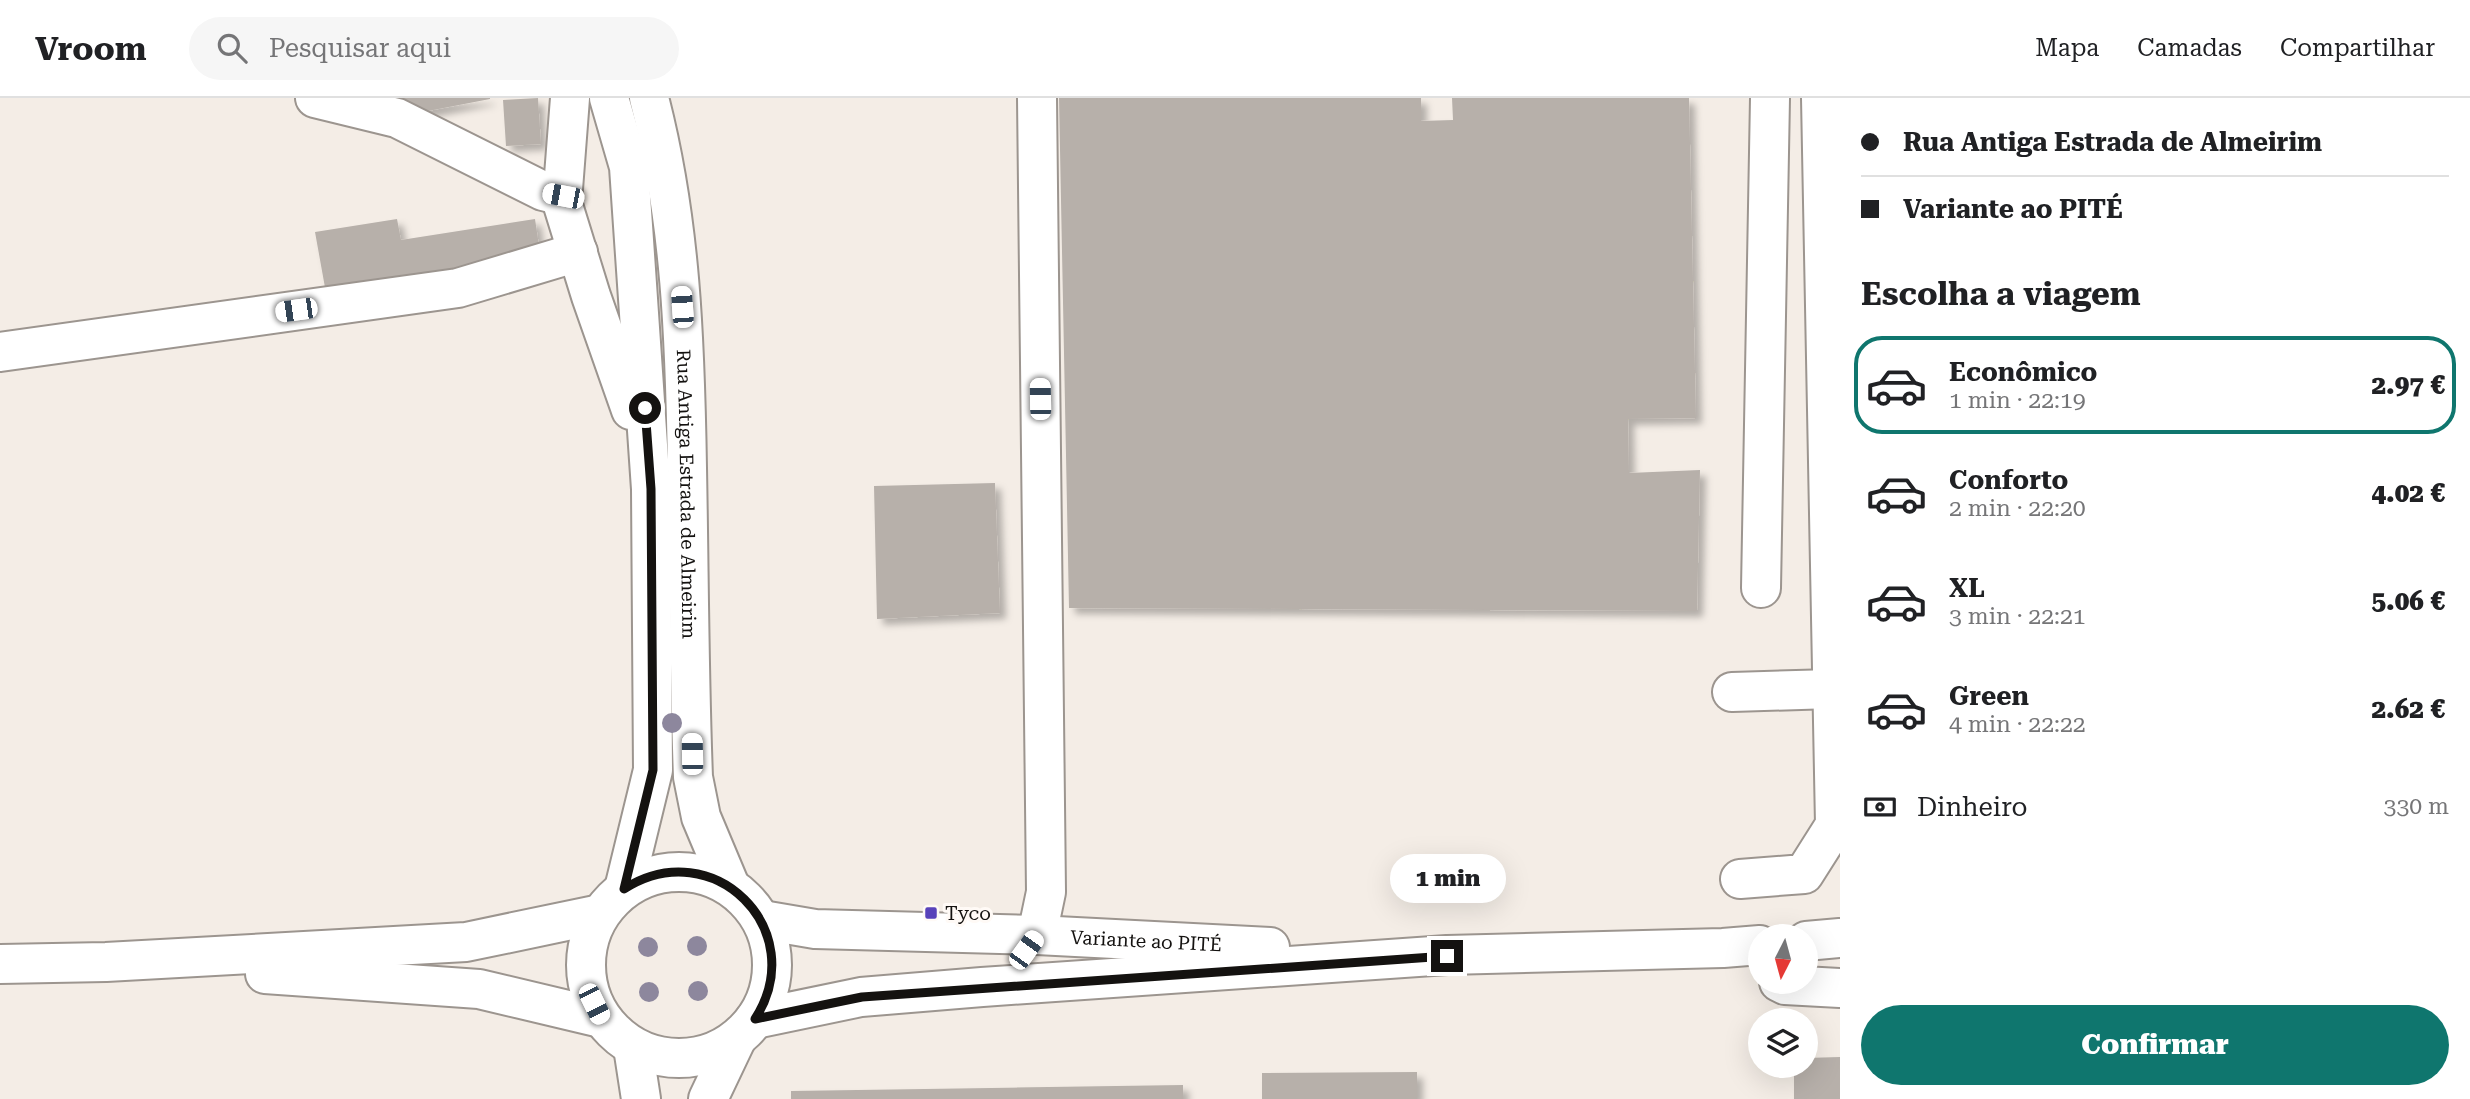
<!DOCTYPE html>
<html lang="pt">
<meta charset="utf-8">
<style>
body{margin:0;font-family:"Roboto Serif",serif;background:#f6f6f6;color:#202124;height:100vh;display:flex;flex-direction:column;font-size:26px;white-space:nowrap}
*{box-sizing:border-box;margin:0}
p{font-size:23px;color:#757577}
.icon{flex:none;width:38px;height:38px;fill:none;stroke:currentColor;stroke-width:2;stroke-linecap:round;stroke-linejoin:round}
.map{position:relative;flex:1;overflow:hidden}
.side{display:flex;flex-direction:column;background:#fff;width:630px}
.side>*{flex:none}
.hud{display:grid;align-content:center;height:154px;padding:0 21px;background:#fff}
.needle{width:46px;rotate:186deg}
.tools{position:absolute;left:1748px;top:826px;display:grid;gap:14px}
.tools a{display:grid;place-items:center;width:70px;height:70px;border-radius:50%;background:#fff;box-shadow:0 7px 28px #0002;font-size:35px}
.end{position:absolute;width:32px;height:32px;margin:-16px;border:9px solid #141210;background:#fff;box-shadow:0 0 0 4px #fff}
.from{border-radius:50%}
.bubble{position:absolute;height:49px;border-radius:24px;background:#fff;box-shadow:0 7px 28px #0002;font-size:23px;font-weight:800;line-height:49px;text-align:center}
.car{position:absolute;width:21px;height:42px;margin:-21px -10px;border-radius:9px;box-shadow:0 0 5px 2px #0007;background:linear-gradient(#fff 24%,#345 0 40%,#fff 0 76%,#345 0 86%,#fff 0)}
.hud b{display:flex;align-items:center;gap:24px;height:66px;font-size:26px}
.hud b+b{border-top:2px solid #e0e0e0}
.hud i{width:18px;height:18px;background:#202124}
ul{padding:0;list-style:none}
li{display:flex;align-items:center;gap:21px;height:98px;margin:0 14px 10px;padding:0 7px;border:4px solid transparent;border-radius:28px}
li div{flex:1}
li b{display:block;font-size:26px}
li em{font-style:normal;font-weight:800}
li.active{border-color:#0f766e}
li>.icon{width:63px;height:63px;stroke-width:1.5}
h2{padding:0 21px;font-size:32px;line-height:84px}
.pay{display:flex;align-items:center;gap:18px;height:77px;padding:0 21px;font-size:26px}
.pay p{margin-inline-start:auto}
.cta{display:flex;gap:14px;margin-top:auto;padding:14px 21px}
.cta a{flex:1;height:80px;border-radius:42px;background:#0f766e;color:#fff;font-size:28px;font-weight:800;line-height:80px;text-align:center}
header{display:flex;align-items:center;gap:42px;box-sizing:border-box;height:98px;padding:0 35px;background:#fff;border-bottom:2px solid #e0e0e0}
header strong{font-size:33px}
nav{display:flex;gap:38px;margin-inline-start:auto;font-size:24px}
.search{width:490px;height:63px;background:#f6f6f6;display:flex;align-items:center;gap:18px;box-sizing:border-box;padding:0 24px;border-radius:38px;color:#757577;font-size:26px}
main{display:flex;flex:1;min-height:0}
.map>svg:first-child{display:block}
.building{fill:#b7b0aa;filter:url(#shadow)}
.lines{fill:none;stroke-linecap:round;stroke-linejoin:round}
.minor-casing{stroke:#9c958f;stroke-width:42}
.major-casing{stroke:#9c958f;stroke-width:42}
.minor{stroke:#fff;stroke-width:38}
.major{stroke:#fff;stroke-width:38}
.tree{fill:#8d879d}
.route{stroke:#141210;stroke-width:9}
.poi-dot{fill:#5842ba;stroke:#fffaf6;stroke-width:2.5}
.labels{text-anchor:middle;dominant-baseline:central;stroke-width:6;stroke-linejoin:round;paint-order:stroke}
.street-label{font-size:19px;fill:#141210;stroke:#fffaf6}
.poi-label{font-size:19px;fill:#141210;stroke:#fffaf6;text-anchor:start}
</style>
<header>
<strong>Vroom</strong>
<div class="search"><svg class="icon" aria-label="search" viewBox="0 0 24 24"><circle cx="10" cy="10" r="6"/><path d="M15 15l6 6"/></svg>Pesquisar aqui</div>
<nav><a>Mapa</a><a>Camadas</a><a>Compartilhar</a></nav>
</header>
<main>
<div class="map">
<svg width="1840" height="1001" viewBox="0 0 1840 1001">
<defs>
<filter id="shadow"><feDropShadow dx="6" dy="6" stdDeviation="3.5" flood-color="#0004"/></filter>
</defs>
<rect width="100%" height="100%" fill="#f4ede6"/>
<path class="building" d="M398,0H490V1L402,18Z
M538,0L541,46L506,48L503,2Z
M1059,0H1421V23L1453,22L1452,0H1689L1696,320L1628,321L1629,375L1700,372L1697,513L1069,510Z
M397,121L401,142L535,121L541,161L326,195L315,134Z
M995,385L1000,515L877,521L874,388Z
M1840,959V1001H1794V968H1806V960Z
M1417,974V1001H1262V975Z
M1183,987V1001H791V993Z"/>
<g class="lines">
<defs>
<g id="minor">
<path d="M315,0L397,20L543,93L563,98"/>
<path d="M570,0L562,104L591,198L631,312"/>
<path d="M609,0L629,69L651,391L653,672L624,791"/>
<path id="s1" d="M649,0C681,123 685,243 687,370C689,473 689,576 693,679L701,719L730,788"/>
<path d="M0,254L458,190L578,154"/>
<path d="M1761,490L1770,0"/>
<path d="M1732,594L1832,591"/>
<path d="M1740,781L1804,776L1835,727L1821,0"/>
<path d="M1037,837L1046,794L1037,0"/>
<path d="M1779,884L1785,887L1840,890"/>
<path d="M633,949L641,1001"/>
<path d="M708,1001L736,942"/>
</g>
<g id="major">
<circle cx="679" cy="867" r="93"/>
<path id="s2" d="M762,822L815,831L1037,837L1270,849"/>
<path d="M1806,843L1840,840"/>
<path d="M0,866L106,864L466,844L600,816"/>
<path d="M265,876L479,891L601,920"/>
<path d="M755,921L861,899L982,889L1447,857L1723,850L1760,847"/>
</g>
</defs>
<use href="#minor" class="minor-casing"/>
<use href="#major" class="major-casing"/>
<use href="#minor" class="minor"/>
<use href="#major" class="major"/>
</g>
<g class="tree">
<circle cx="672" cy="625" r="10"/>
<circle cx="697" cy="848" r="10"/>
<circle cx="648" cy="849" r="10"/>
<circle cx="698" cy="893" r="10"/>
<circle cx="649" cy="894" r="10"/>
</g>
<g class="lines">
<path class="route" d="M645,310L651,391L653,672L624,791C713,734 812,832 755,921L862,899L1447,858"/>
</g>
<rect class="poi-dot" x="924" y="808" width="14" height="14" rx="3.5"/>
<g class="labels">
<g class="street-label">
<text stroke="none"><textPath href="#s1" startOffset="399">Rua Antiga Estrada de Almeirim</textPath></text>
<text stroke="none"><textPath href="#s2" startOffset="385">Variante ao PITÉ</textPath></text>
</g>
<g class="poi-label">
<text x="945" y="815">Tyco</text>
</g>
</g>
</svg>
<div class="tools">
<a><svg class="needle" viewBox="-14 -14 28 28"><path d="M0-13l5 13h-10z" fill="#e53935"/><path d="M0 13l5-13h-10z" fill="#757577"/></svg></a>
<a><svg class="icon" aria-label="layers" viewBox="0 0 24 24"><path d="M12 4l9 5-9 5-9-5zM3 14l9 5 9-5"/></svg></a>
</div>
<i class="end from" style="left:645px;top:310px"></i>
<i class="end" style="left:1447px;top:858px"></i>
<div class="bubble" style="left:1390px;top:756px;width:116px">1 min</div>
<i class="car" style="left:563px;top:98px;rotate:281deg"></i>
<i class="car" style="left:682px;top:209px;rotate:356deg"></i>
<i class="car" style="left:296px;top:212px;rotate:262deg"></i>
<i class="car" style="left:1040px;top:301px;rotate:359deg"></i>
<i class="car" style="left:692px;top:656px;rotate:359deg"></i>
<i class="car" style="left:1026px;top:852px;rotate:36deg"></i>
<i class="car" style="left:594px;top:906px;rotate:154deg"></i>
</div>
<section class="side">
<div class="hud">
<b><i class="from"></i>Rua Antiga Estrada de Almeirim</b>
<b><i></i>Variante ao PITÉ</b>
</div>
<h2>Escolha a viagem</h2>
<ul>
<li class="active"><svg class="icon" aria-label="car" viewBox="0 0 24 24"><path d="M5 17H2v-5l4-1 3-4h7l3 4 3 1v5h-3M9 17h6M6 11h13"/><circle cx="7" cy="17" r="2"/><circle cx="17" cy="17" r="2"/></svg><div><b>Econômico</b><p>1 min · 22:19</p></div><em>2.97 €</em></li>
<li><svg class="icon" aria-label="car" viewBox="0 0 24 24"><path d="M5 17H2v-5l4-1 3-4h7l3 4 3 1v5h-3M9 17h6M6 11h13"/><circle cx="7" cy="17" r="2"/><circle cx="17" cy="17" r="2"/></svg><div><b>Conforto</b><p>2 min · 22:20</p></div><em>4.02 €</em></li>
<li><svg class="icon" aria-label="car" viewBox="0 0 24 24"><path d="M5 17H2v-5l4-1 3-4h7l3 4 3 1v5h-3M9 17h6M6 11h13"/><circle cx="7" cy="17" r="2"/><circle cx="17" cy="17" r="2"/></svg><div><b>XL</b><p>3 min · 22:21</p></div><em>5.06 €</em></li>
<li><svg class="icon" aria-label="car" viewBox="0 0 24 24"><path d="M5 17H2v-5l4-1 3-4h7l3 4 3 1v5h-3M9 17h6M6 11h13"/><circle cx="7" cy="17" r="2"/><circle cx="17" cy="17" r="2"/></svg><div><b>Green</b><p>4 min · 22:22</p></div><em>2.62 €</em></li>
</ul>
<div class="pay"><svg class="icon" aria-label="cash" viewBox="0 0 24 24"><path d="M3 7h18v10H3z"/><circle cx="12" cy="12" r="2"/></svg>Dinheiro<p>330 m</p></div>
<div class="cta"><a>Confirmar</a></div>
</section>
</main>
